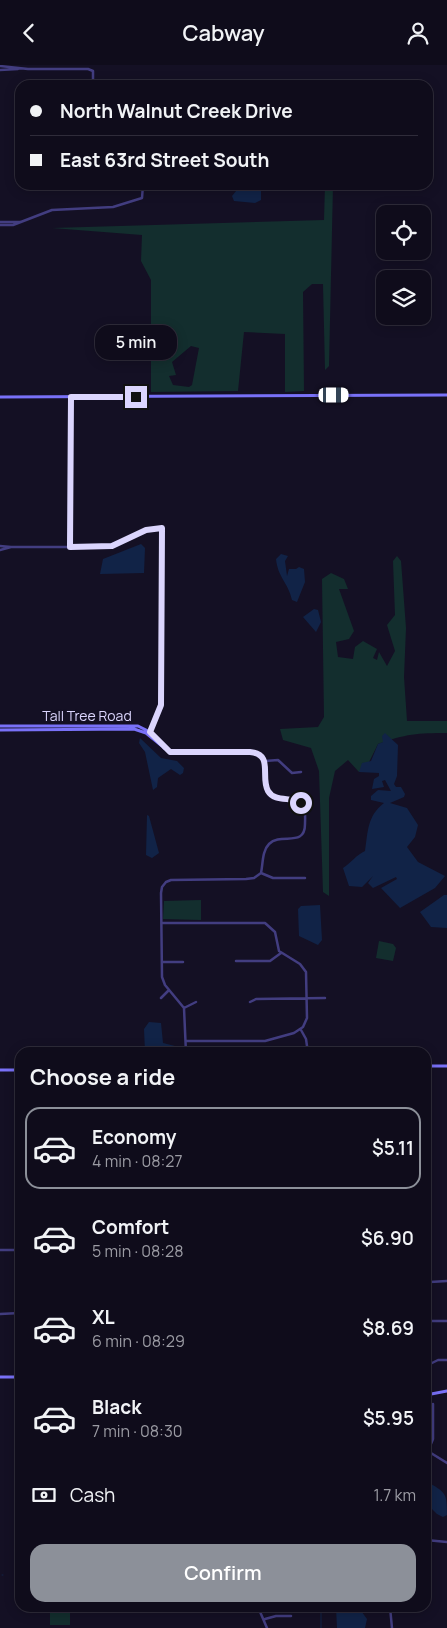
<!DOCTYPE html>
<meta charset="utf-8">
<style>
body{margin:0;font-family:Manrope,sans-serif;background:#1d1a28;color:#f1f3f6;height:100vh;display:flex;flex-direction:column;font-size:19px;white-space:nowrap}
*{box-sizing:border-box;margin:0}
p{font-size:16px;color:#9b9ba3}
.icon{flex:none;width:28px;height:28px;fill:none;stroke:currentColor;stroke-width:2;stroke-linecap:round;stroke-linejoin:round}
.map{position:relative;flex:1;overflow:hidden}
.side{position:absolute;left:15px;top:982px;width:416px;height:565px;display:flex;flex-direction:column;background:#0f0c1b;border-radius:15px;box-shadow:0 2px 12px #0003,0 0 0 1px #2f2c3a}
.side>*{flex:none}
.banner{position:absolute;left:15px;top:15px;width:418px;height:110px;border-radius:15px;box-shadow:0 2px 12px #0003,0 0 0 1px #2f2c3a;display:grid;align-content:center;height:110px;padding:0 15px;background:#0f0c1b}
.buttons{position:absolute;left:376px;top:140px;display:grid;gap:10px}
.buttons a{display:grid;place-items:center;width:55px;height:55px;border-radius:10px;background:#0f0c1b;box-shadow:0 2px 12px #0003,0 0 0 1px #2f2c3a;font-size:25px}
.end{position:absolute;width:22px;height:22px;margin:-11px;border:6px solid #dbd5fd;background:#111;box-shadow:0 0 0 2px #111}
.from{border-radius:50%}
.bubble{position:absolute;height:35px;border-radius:15px;background:#0f0c1b;box-shadow:0 2px 12px #0003,0 0 0 1px #2f2c3a;font-size:16px;font-weight:600;line-height:35px;text-align:center}
.car{position:absolute;width:15px;height:30px;margin:-15px -8px;border-radius:6px;box-shadow:0 0 4px 1px #0007;background:linear-gradient(#fff 24%,#345 0 40%,#fff 0 76%,#345 0 86%,#fff 0)}
.banner b{display:flex;align-items:center;gap:18px;height:48px;font-size:19px}
.banner b+b{border-top:1px solid #2f2c3a}
.banner i{width:12px;height:12px;background:#f1f3f6}
ul{padding:0;list-style:none}
li{display:flex;align-items:center;gap:15px;height:82px;margin:0 10px 8px;padding:0 5px;border:2px solid transparent;border-radius:15px}
li div{flex:1}
li b{display:block;font-size:19px}
li em{font-style:normal;font-weight:600}
li.selected{border-color:#8c9099}
li>.icon{width:45px;height:45px;stroke-width:1.5}
h2{padding:0 15px;font-size:22px;line-height:60px}
.pay{display:flex;align-items:center;gap:12px;height:55px;padding:0 15px;font-size:19px}
.pay p{margin-inline-start:auto}
.action{display:flex;gap:10px;margin-top:auto;padding:10px 15px}
.action a{flex:1;height:58px;border-radius:15px;background:#8c9099;color:#fff;font-size:20px;font-weight:600;line-height:58px;text-align:center}
header{display:flex;justify-content:space-between;align-items:center;height:65px;padding:0 15px;background:#0f0c1b;font-size:22px;font-weight:600}
.map>svg:first-child{display:block}
.green{fill:#132e2e;fill-rule:evenodd}
.water{fill:#112347}
.lines{fill:none;stroke-linecap:round;stroke-linejoin:round}
.stream{stroke:#112347;stroke-width:1}
.street{stroke:#423d80;stroke-width:2.5}
.secondary{stroke:#7971f8;stroke-width:3}
.route{stroke:#dbd5fd;stroke-width:6}
.labels{text-anchor:middle;dominant-baseline:central;stroke-width:4;stroke-linejoin:round;paint-order:stroke}
.street-label{font-size:14px;fill:#dbd5fd;stroke:#141024}
</style>
<header><svg class="icon" aria-label="back" viewBox="0 0 24 24"><path d="M15 5l-7 7 7 7"/></svg>Cabway<svg class="icon" aria-label="person" viewBox="0 0 24 24"><circle cx="12" cy="8" r="4"/><path d="M4 21q1-7 8-7t8 7"/></svg></header>
<div class="map">
<svg width="447" height="1563" viewBox="0 0 447 1563">
<rect width="100%" height="100%" fill="#141024"/>
<path class="green" d="M325,120H333L329,301L325,305L323,219H312L303,227L304,326L285,327V269L244,267L238,326L151,327V215L141,196L142,170L52,163L324,155ZM191,281L199,283L192,320L189,322L173,320L169,311L176,310L172,297Z
M397,491L401,496L406,563L404,612L407,656H447V668C418,668 405,669 378,679L367,701L359,707L348,695L335,706L329,733V831L323,827L319,706L311,683L283,675L280,664L318,662L324,652L322,514L331,508L344,514L348,524H339L354,566L349,574L336,577L338,592L353,594L355,582L363,576L377,584L373,593L377,595L379,587L387,601L395,586L387,560L395,550L393,496Z
M201,835V855L163,854L164,836Z
M379,876L393,879L396,883L393,896L376,893Z
M50,1543H70V1560H50Z"/>
<path class="water" d="M241,120H261V135L255,138L234,136L232,131Z
M141,479L145,483L144,508L100,509L103,494Z
M281,489L288,491L285,496L287,511L289,504H296L299,502L304,504L305,517L297,537L292,535C288,517 278,513 276,494Z
M314,544L318,545L321,557L316,567L303,552Z
M385,668L398,680L397,711L394,719L396,722H401L405,729L404,732L390,738L407,743L418,760L415,772L407,782L418,797L445,811L435,823L400,843L381,823L397,814L396,812L373,823L368,818L373,811L362,822L349,821L343,803C351,798 356,790 365,786C368,767 367,751 384,738L371,735V731L378,725L391,726L385,715L382,716L384,722L372,724L374,714L379,711V708L359,707L362,698L371,696L378,679L383,677L382,671Z
M140,673L161,693L177,696L184,703L183,708L180,710L171,704L158,713L157,722L153,725L145,687L139,678Z
M147,750L149,751L159,788L152,793L146,790Z
M444,830H447V863L431,862L420,847Z
M320,840L322,875L318,880L299,871L298,844L301,841Z
M149,957L161,958L163,978L175,981L177,987H145L144,964Z
M426,1416C446,1428 447,1427 447,1450L443,1452L437,1449L426,1438Z
M336,1543H359L367,1554L365,1563H337Z"/>
<g class="lines">
<path class="stream" d="M2,1510H3
M321,1563V1542"/>
<path class="street" d="M0,1L28,4H88L93,6V20
M0,5L18,4
M0,157H20
M0,160H13L52,145L113,142L142,133L143,120
M0,481L11,482L0,485
M11,482H106L146,465L161,463V641L150,667
M70,482L71,332
M164,683L176,688H257L265,696C266,704 265,713 266,721C270,740 293,729 303,740C306,746 305,753 305,759C305,783 281,767 269,779C262,786 263,799 261,808
M265,696L278,695L292,708L301,707
M261,808L273,813H305
M166,817L162,822L161,828L162,912L165,920L184,943L186,988
M166,817L171,815L246,814L254,813L261,808
M162,858H265L275,867L279,886L300,899L306,907L307,953L303,962L294,968L265,976H186
M236,896H270L281,888
M162,897H183
M161,933L169,925
M250,937L256,934L325,933
M184,943L196,937
M301,965L306,974L308,988
M0,1185H20
M430,1217L447,1216
M0,1249L20,1248
M431,1256H447
M432,1298L438,1295H447
M426,1385L447,1398
M428,1386L433,1374V1339
M426,1475L447,1477
M258,1542L267,1563
M390,1542L392,1563
M265,1554L276,1551H291"/>
<path class="secondary" d="M0,332L447,330
M0,661H138L152,668L164,683
M0,665L134,664L146,668L162,681
M426,1001H447
M0,1005H20
M0,1312H20
M426,1330L447,1326"/>
</g>
<g class="lines">
<path class="route" d="M136,332H71L70,482L112,481L146,465L162,463L161,640L150,667L170,687H250C274,689 260,712 268,726C275,738 292,731 301,738"/>
</g>
<g class="labels">
<g class="street-label">
<text x="87" y="650">Tall Tree Road</text>
</g>
</g>
</svg>
<div class="buttons">
<a><svg class="icon" aria-label="locate" viewBox="0 0 24 24"><circle cx="12" cy="12" r="6"/><path d="M12 2v4M12 18v4M2 12h4M18 12h4"/></svg></a>
<a><svg class="icon" aria-label="layers" viewBox="0 0 24 24"><path d="M12 4l9 5-9 5-9-5zM3 14l9 5 9-5"/></svg></a>
</div>
<i class="end from" style="left:301px;top:738px"></i>
<i class="end" style="left:136px;top:332px"></i>
<div class="bubble" style="left:95px;top:260px;width:82px">5 min</div>
<i class="car" style="left:334px;top:330px;rotate:90deg"></i>
<div class="banner">
<b><i class="from"></i>North Walnut Creek Drive</b>
<b><i></i>East 63rd Street South</b>
</div>
<section class="side">
<h2>Choose a ride</h2>
<ul>
<li class="selected"><svg class="icon" aria-label="car" viewBox="0 0 24 24"><path d="M5 17H2v-5l4-1 3-4h7l3 4 3 1v5h-3M9 17h6M6 11h13"/><circle cx="7" cy="17" r="2"/><circle cx="17" cy="17" r="2"/></svg><div><b>Economy</b><p>4 min · 08:27</p></div><em>$5.11</em></li>
<li><svg class="icon" aria-label="car" viewBox="0 0 24 24"><path d="M5 17H2v-5l4-1 3-4h7l3 4 3 1v5h-3M9 17h6M6 11h13"/><circle cx="7" cy="17" r="2"/><circle cx="17" cy="17" r="2"/></svg><div><b>Comfort</b><p>5 min · 08:28</p></div><em>$6.90</em></li>
<li><svg class="icon" aria-label="car" viewBox="0 0 24 24"><path d="M5 17H2v-5l4-1 3-4h7l3 4 3 1v5h-3M9 17h6M6 11h13"/><circle cx="7" cy="17" r="2"/><circle cx="17" cy="17" r="2"/></svg><div><b>XL</b><p>6 min · 08:29</p></div><em>$8.69</em></li>
<li><svg class="icon" aria-label="car" viewBox="0 0 24 24"><path d="M5 17H2v-5l4-1 3-4h7l3 4 3 1v5h-3M9 17h6M6 11h13"/><circle cx="7" cy="17" r="2"/><circle cx="17" cy="17" r="2"/></svg><div><b>Black</b><p>7 min · 08:30</p></div><em>$5.95</em></li>
</ul>
<div class="pay"><svg class="icon" aria-label="cash" viewBox="0 0 24 24"><path d="M3 7h18v10H3z"/><circle cx="12" cy="12" r="2"/></svg>Cash<p>1.7 km</p></div>
<div class="action"><a>Confirm</a></div>
</section>
</div>
